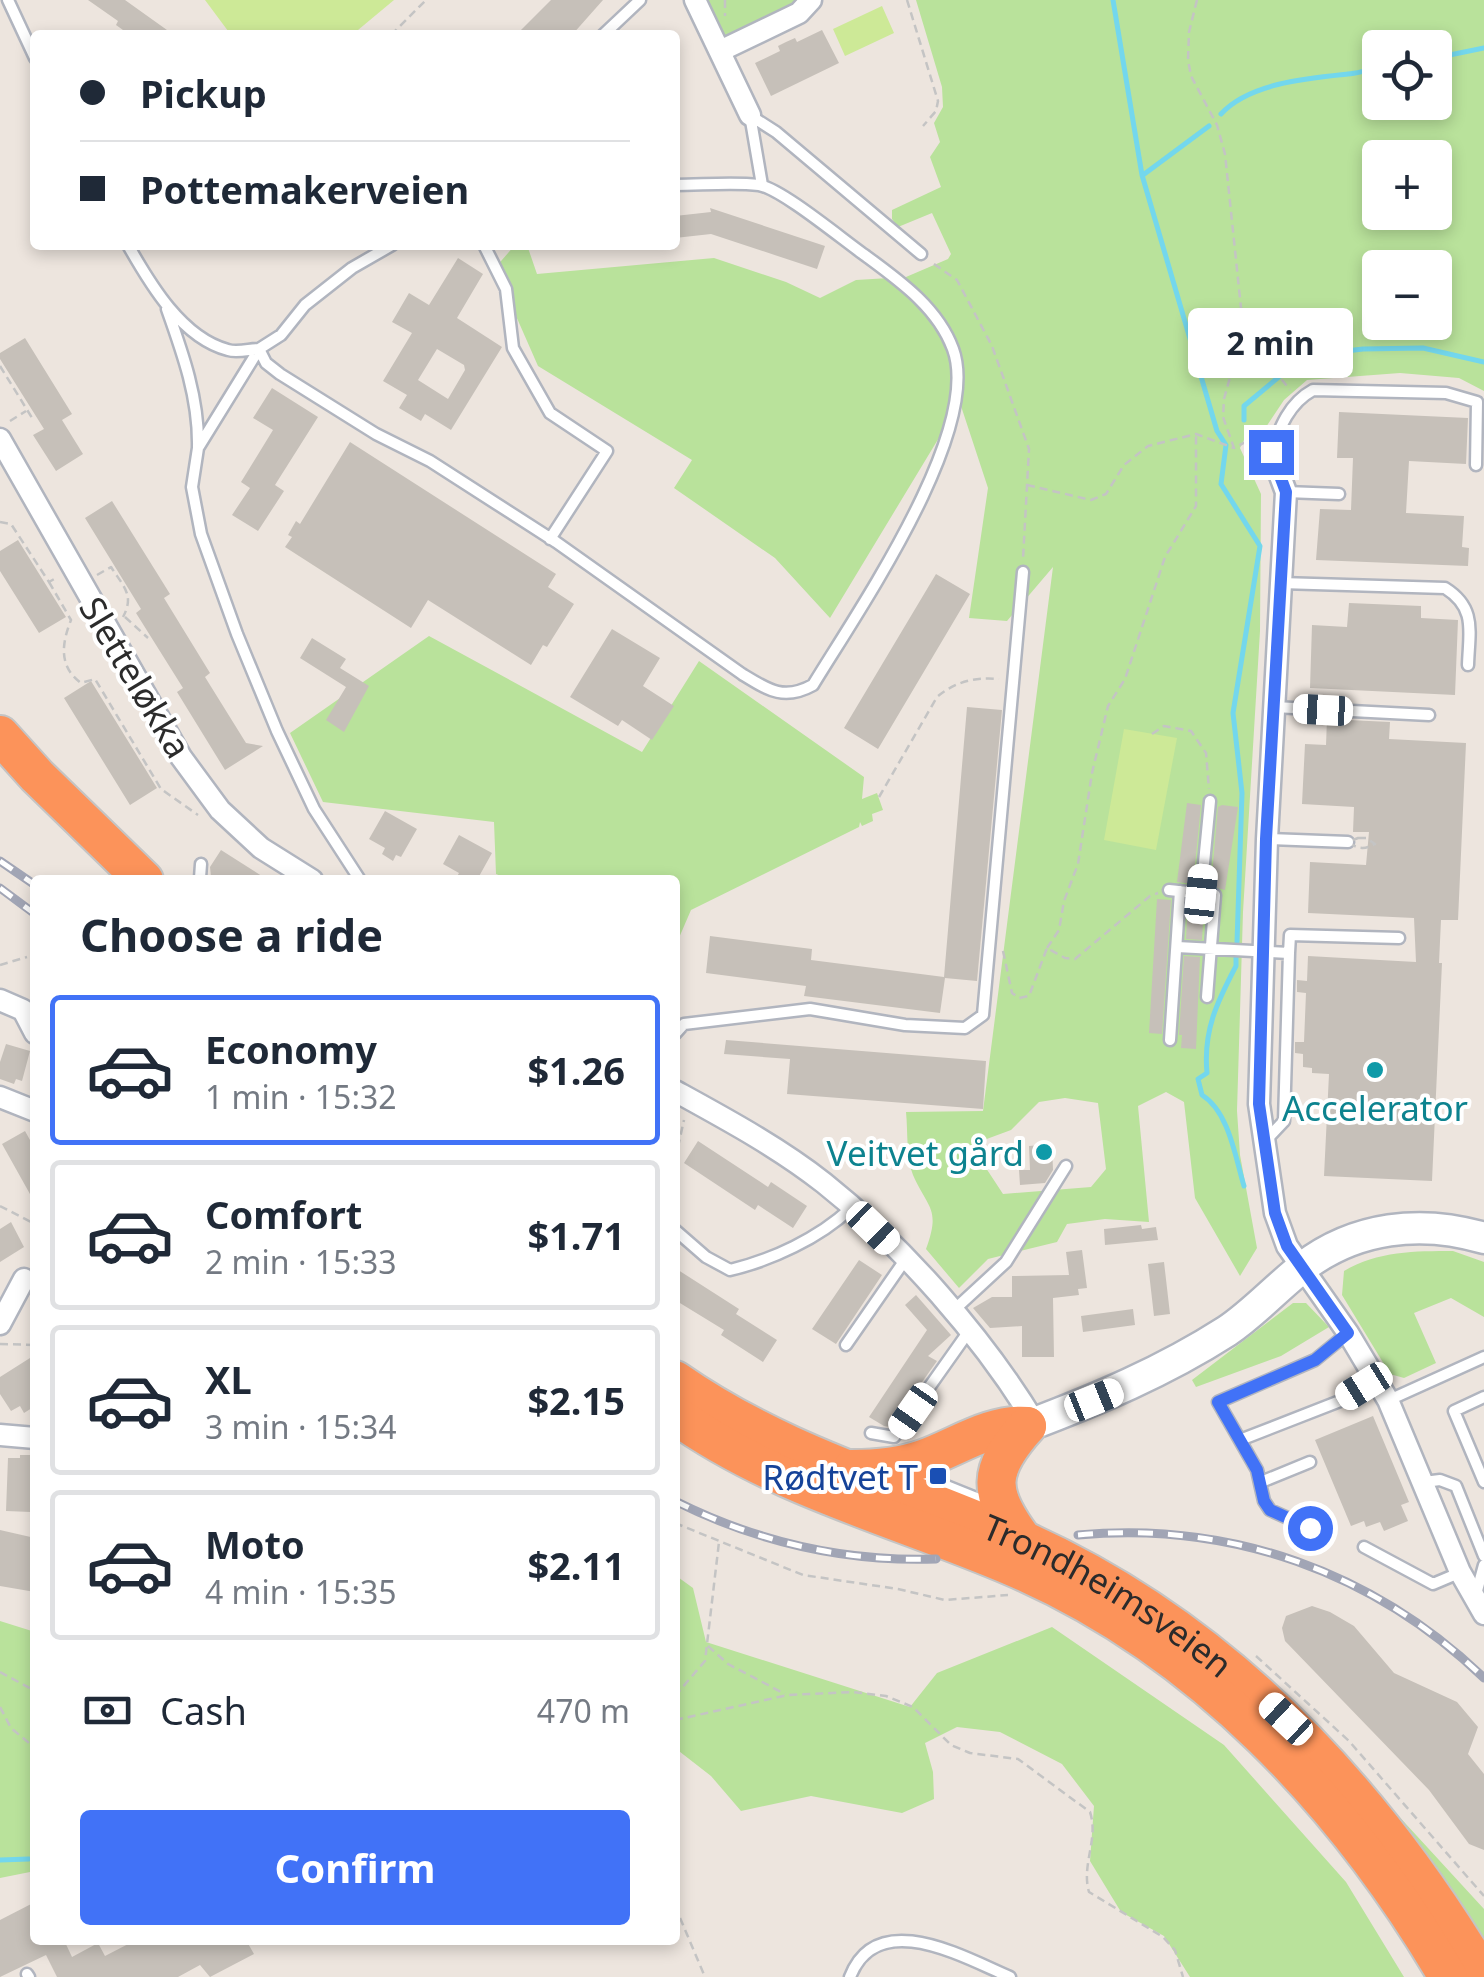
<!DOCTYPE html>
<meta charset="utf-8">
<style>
body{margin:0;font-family:"Noto Sans",sans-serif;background:#f2f2f3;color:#1f2937;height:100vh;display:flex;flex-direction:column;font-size:38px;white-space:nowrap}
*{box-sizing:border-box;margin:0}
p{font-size:32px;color:#747a83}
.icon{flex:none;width:55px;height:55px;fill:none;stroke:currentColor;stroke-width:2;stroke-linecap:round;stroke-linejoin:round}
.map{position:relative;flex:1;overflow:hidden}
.drawer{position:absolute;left:30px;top:875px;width:650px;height:1070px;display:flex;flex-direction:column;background:#fff;border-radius:10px;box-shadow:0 5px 15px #0003}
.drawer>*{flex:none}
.banner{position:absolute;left:30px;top:30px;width:650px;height:220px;border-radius:10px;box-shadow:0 5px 15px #0003;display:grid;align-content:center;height:220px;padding:0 50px;background:#fff}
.controls{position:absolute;left:1362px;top:30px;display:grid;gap:20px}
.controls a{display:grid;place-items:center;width:90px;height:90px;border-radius:10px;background:#fff;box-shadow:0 5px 15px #0003;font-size:50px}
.end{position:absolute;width:45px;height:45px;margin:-22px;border:12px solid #4172f7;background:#fff;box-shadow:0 0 0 5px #fff}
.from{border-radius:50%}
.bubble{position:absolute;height:70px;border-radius:10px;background:#fff;box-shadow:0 5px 15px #0003;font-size:32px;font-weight:700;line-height:70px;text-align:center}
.car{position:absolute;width:30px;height:60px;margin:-30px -15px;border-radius:12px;box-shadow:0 0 8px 2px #0007;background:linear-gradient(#fff 24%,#345 0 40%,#fff 0 76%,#345 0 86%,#fff 0)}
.banner b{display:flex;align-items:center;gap:35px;height:95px;font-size:38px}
.banner b+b{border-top:2px solid #e0e1e3}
.banner i{width:25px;height:25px;background:#1f2937}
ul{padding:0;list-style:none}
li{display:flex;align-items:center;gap:30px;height:150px;margin:0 20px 15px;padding:0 30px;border:5px solid #e0e1e3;border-radius:10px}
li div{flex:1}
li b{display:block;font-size:38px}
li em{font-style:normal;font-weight:700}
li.selected{border-color:#4172f7}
li>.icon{width:90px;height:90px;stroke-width:1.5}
h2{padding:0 50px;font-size:45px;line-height:120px}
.pay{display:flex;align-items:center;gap:25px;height:110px;padding:0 50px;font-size:38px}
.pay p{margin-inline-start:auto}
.action{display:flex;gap:20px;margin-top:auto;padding:20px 50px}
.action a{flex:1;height:115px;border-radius:10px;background:#4172f7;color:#fff;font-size:40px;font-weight:700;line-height:115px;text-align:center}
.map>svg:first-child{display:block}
.green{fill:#b9e29b;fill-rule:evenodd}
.pitch{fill:#cde997}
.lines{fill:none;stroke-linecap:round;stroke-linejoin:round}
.stream{stroke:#73d7ed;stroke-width:5}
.building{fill:#c6c0b9;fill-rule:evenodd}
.lane-casing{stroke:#b1b5bf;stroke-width:15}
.street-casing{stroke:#b1b5bf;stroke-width:25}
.secondary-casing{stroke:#b1b5bf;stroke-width:35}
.highway-casing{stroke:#c4c4c4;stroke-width:42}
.path{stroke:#c4c4c4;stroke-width:2.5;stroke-dasharray:8 5;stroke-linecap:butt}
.lane{stroke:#fff;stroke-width:10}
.street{stroke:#fff;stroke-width:20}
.secondary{stroke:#fff;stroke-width:30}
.highway{stroke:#fc935a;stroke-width:38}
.rail-casing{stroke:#a1a5b5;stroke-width:9}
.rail{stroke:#fff;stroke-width:5;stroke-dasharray:15;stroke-linecap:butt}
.route{stroke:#4172f7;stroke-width:12}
.culture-dot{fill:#0f9aa8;stroke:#fff;stroke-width:4}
.transit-dot{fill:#1a4fb4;stroke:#fff;stroke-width:4}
.labels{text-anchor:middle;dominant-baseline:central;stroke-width:8;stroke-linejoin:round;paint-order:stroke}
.street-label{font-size:35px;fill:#2b2b2b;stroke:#fff}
.culture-label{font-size:35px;fill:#0d838f;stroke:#fff}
.transit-label{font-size:35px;fill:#164399;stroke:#fff;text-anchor:end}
</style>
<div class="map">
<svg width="1484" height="1977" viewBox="0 0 1484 1977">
<rect width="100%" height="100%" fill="#ede5de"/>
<path class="green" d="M702,0H804L722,41Z
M916,0H1484V391L1459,378L1400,373L1307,380L1284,400L1264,430L1250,428L1240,448L1261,494L1260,631L1243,912L1237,1111L1240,1155L1257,1248L1240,1276L1195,1198L1184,1102L1166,1092L1138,1106L1149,1222L1105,1219L1067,1224L1057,1242L988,1259L959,1288L926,1249C941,1208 928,1209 913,1175C906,1158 908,1131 906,1112L983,1111L1053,567L1007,621L969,618L988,488L960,403L830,618L775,558L674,488L692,460L538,366L495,268L515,245H527L537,274L714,258L786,282L820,298L856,280L906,277L948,259L951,254L932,213L898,227L892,219V210L941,187L930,157L940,142L934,123L943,107L942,87ZM1380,48H1435V102H1380ZM1380,158H1435V212H1380ZM1380,268H1435V322H1380ZM1065,1098L1098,1103L1106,1169L1091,1187L1003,1194L984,1165V1140L1011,1130L1039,1102Z
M429,636L642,752L699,661L864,777L862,799L877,793L883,810L872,814L873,821L862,826L860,822L859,827L691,910L675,947V880H511L496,874L494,822L323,802L290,733Z
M1453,1251L1484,1262V1317L1451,1298L1414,1313L1436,1363L1404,1378L1390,1374L1342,1295L1344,1271C1377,1251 1416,1251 1453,1251Z
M1293,1303H1306L1329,1327L1281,1356L1196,1387L1192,1380Z
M675,1575L693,1588L706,1642L910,1707L937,1673L1052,1627L1224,1745L1346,1882L1404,1977H1190L1164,1936L1121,1912L1090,1861L1094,1806L1062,1764L1000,1732L957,1727L925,1743L933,1772L934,1799L902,1813L811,1796L741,1811L711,1776L675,1748Z
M0,1621L35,1632V1871L0,1878Z
M1394,1811L1484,1909V1943L1472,1921Z"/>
<path class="pitch" d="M205,0H394L352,35H231Z
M882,6L894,33L845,56L833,29Z
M1124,729L1177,738L1156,850L1104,840Z"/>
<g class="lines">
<path class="stream" d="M1113,0L1142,175L1217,431L1226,445L1221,484L1260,546L1233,713L1242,793L1237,942
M1435,58L1484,48
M1221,114C1249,83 1309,78 1348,74C1359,73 1369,69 1380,69
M1143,175L1209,126
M1244,420V406L1304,356L1363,349L1423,348L1484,362
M1236,957V966C1217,1002 1203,1031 1207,1073L1198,1079L1202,1095C1229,1112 1235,1156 1244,1186
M0,1860L29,1859"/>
</g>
<path class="building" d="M88,0H125L174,35H130L116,25L118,21Z
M551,0H603L572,35H516Z
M822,30L839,63L771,96L755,63L780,51L778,46L786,42L795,38L797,42Z
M710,208L825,246L817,269L711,234L675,238V216L711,212Z
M458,258L483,274L457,318L502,347L451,430L425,414L421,421L399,408L407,395L383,381L412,333L392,322L409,293L429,305ZM437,349L464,365L465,370L448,399L418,380Z
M25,338L72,414L62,420L83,454L56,471L33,435L44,429L0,359V353Z
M272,388L318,417L275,485L284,491L258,531L232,515L250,488L241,482L273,430L253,418Z
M1339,412L1468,418L1466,464L1409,461L1406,513L1464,516L1462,547L1469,548L1468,566L1316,560L1320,509L1351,510L1353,458H1337Z
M350,442L556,574L548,587L574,604L547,647L543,645L531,665L428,600L411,628L285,547L292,537L288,535L296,521L300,524Z
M112,501L170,594L164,598L210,673L205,677L246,743L263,746L225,770L177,692L183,688L136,613L141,609L85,518Z
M18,540L66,617L39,633L0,571V551Z
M936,574L970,594L878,749L844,728Z
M1349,603L1421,606V618L1458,620L1455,695L1310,688L1312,625L1347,627Z
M612,629L660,658L643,686L674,706L652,740L622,720L618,726L570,697Z
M312,638L346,659L340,668L369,686L344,732L326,720L346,687L300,658Z
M91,681L157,788L130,805L64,698Z
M967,707L1002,710L977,981L945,978L940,1013L804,996L806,986L706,973L710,936L812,949L811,960L944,977Z
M1327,719L1390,722L1389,739L1466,743L1458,920H1441L1439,963H1442L1432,1181L1324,1176L1329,1074L1312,1073V1068L1303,1067V1054L1295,1053V1042H1304L1306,993L1297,992V980L1307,981L1308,956L1416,962L1414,918L1308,913L1310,862L1366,865L1369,832H1353L1354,807L1302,804L1305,744L1326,745Z
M1187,803L1201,805L1193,884L1177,882Z
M1222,805L1238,807L1225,890L1211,886L1218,807Z
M385,811L417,829L401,857L396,855L393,861L382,854L385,848L369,839Z
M459,835L492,853L477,880H455L459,873L443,864Z
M221,850L268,880H216L211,877L210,867Z
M1157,899L1171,900L1162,1034L1149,1033Z
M1188,901L1204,903L1202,940L1186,939Z
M1184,956L1200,957L1196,1049L1181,1048L1182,1035H1179Z
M726,1040L986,1061L983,1109L787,1094L790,1059L724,1054Z
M6,1044L30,1051L22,1081L16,1079L14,1084L0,1079V1062Z
M25,1131L35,1149V1203L2,1144Z
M698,1141L768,1187L771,1182L807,1206L793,1228L758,1205L755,1210L684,1163Z
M1052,1144L1053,1170L1045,1183L1020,1185L1019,1170H1030L1029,1146Z
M11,1222L24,1247L0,1262V1229Z
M1141,1225L1142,1229L1156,1227L1158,1240L1105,1245L1104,1229Z
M1082,1250L1087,1288L1078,1289L1079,1295L1053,1298L1054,1357H1022V1326L990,1328L973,1308L992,1297H1012V1276L1069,1275L1066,1252Z
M859,1260L882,1275L836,1344L812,1329Z
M1164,1262L1170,1314L1154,1316L1148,1264Z
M675,1268L739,1309L736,1314L777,1340L763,1362L721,1335L724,1330L675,1300Z
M916,1295L951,1335L928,1356L937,1361L890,1427L884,1426L869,1417L927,1330L905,1305Z
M1133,1309L1135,1325L1083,1332L1081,1316Z
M30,1358L35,1366V1406L24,1413L20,1406L11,1411L0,1394V1377Z
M1373,1416L1409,1502L1401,1505L1408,1521L1384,1531L1380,1522L1366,1527L1364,1521L1351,1526L1315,1440Z
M20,1455H35L31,1512L6,1511L8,1458H20Z
M0,1530L35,1538V1592L0,1586Z
M1312,1606L1330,1612L1354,1626L1394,1673L1457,1702L1478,1727L1468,1754L1484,1774V1850L1469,1844L1429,1790L1285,1641L1282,1628L1286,1616Z
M35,1902V1940H64L72,1957L98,1943L105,1956L136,1940H246L254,1954L210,1977L200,1965L178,1977H57L46,1955L0,1977V1920Z"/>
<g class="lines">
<defs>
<path id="lane" d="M8,0L35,58
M603,35L640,0
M750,115L762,185
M751,116L776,132L921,254
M128,245C150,284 182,338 228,350C237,353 250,349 259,349
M484,245L506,289L513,348L550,413L607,451L550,539
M167,309C183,354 199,399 198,447
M259,349L266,363L280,374L376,434L430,461L556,542L742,674C768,690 784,701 813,685C856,614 983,431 953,349C938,308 900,281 866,256C843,240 782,189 759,185C732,182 702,185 675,185
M1271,452C1280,427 1289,403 1313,390L1446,393L1477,402L1476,465
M1286,492L1339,494
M1281,583L1445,588C1477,608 1469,632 1468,665
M1274,707L1429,715
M1268,839L1348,842
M201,864L200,878L203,880
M360,880L314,809L277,731L237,634L201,534L192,487L198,448L259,349L281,335L305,305L352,268L392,245
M1169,890L1215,895L1207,997
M1201,894L1210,801
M1177,947L1289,953L1290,935L1399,938
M675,1034L684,1024L810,1009L905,1025L965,1028L983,1015L1023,572
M1170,1040L1180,891
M1267,1139L1284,1121L1289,953
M675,1230L706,1257L730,1270C772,1260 819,1238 850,1209
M954,1310L1006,1262L1066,1166
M846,1345L905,1260
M1484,1397L1454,1411L1484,1482
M1389,1400L1484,1357
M871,1433L894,1437L969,1331
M1240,1440L1340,1401L1375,1379
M914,1473L991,1504
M1261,1482L1310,1462
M1424,1482L1440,1480L1456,1486L1484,1556
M1310,1528L1270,1510L1264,1501L1257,1470L1218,1402L1315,1360L1348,1333
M1364,1547L1433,1584L1459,1573
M1475,1598L1484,1565
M27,1974L29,1977
M850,1977C877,1907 963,1957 1010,1977"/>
<path id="street" d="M695,0L750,115
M720,51L799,13L811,0
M0,439L181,757L220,810L261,848L312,880
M1271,452L1286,492L1267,839L1259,1104L1275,1213L1287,1246L1348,1333L1388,1400L1460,1572L1484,1614
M0,1000L23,1010L35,1033
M675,1091C726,1119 778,1147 824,1183C902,1245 983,1337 1035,1423
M0,1097L35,1111
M0,1324L24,1279
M0,1435L35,1438"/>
<path id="secondary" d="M1027,1426C1098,1399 1163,1372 1227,1331C1254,1313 1277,1287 1303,1267C1355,1227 1421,1219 1484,1238"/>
<g id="highway">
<path d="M0,735L37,776L144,880"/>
<path id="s1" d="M675,1380C787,1458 903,1486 1025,1541C1225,1631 1373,1791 1484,1977"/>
<path d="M675,1415C777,1488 899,1518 1013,1567C1201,1648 1346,1803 1448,1977"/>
<path d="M852,1469C876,1469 900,1467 923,1459C957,1447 990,1423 1027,1426"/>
<path d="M1023,1540C987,1492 987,1471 1027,1426"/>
</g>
</defs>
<use href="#lane" class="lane-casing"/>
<use href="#street" class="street-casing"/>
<use href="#secondary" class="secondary-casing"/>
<use href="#highway" class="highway-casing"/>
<path class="path" d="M725,0V16
M907,0L938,101L936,111L923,126
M1197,0L1189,32L1188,60L1191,76L1217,125L1225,154L1241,308L1240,341L1224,399L1223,417L1234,448L1255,437L1259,441
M353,34L354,35
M574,34L575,35
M391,35L426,0
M934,264L957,280L992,346L1029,449L1023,559
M1243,312L1262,354L1290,390
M0,366L34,421
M10,421L26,411
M1027,485L1091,500L1106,494L1124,465L1148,446L1196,434L1234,448
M0,522L11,524L49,582L56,578
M97,575L111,567C123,586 135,595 123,617
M49,582L71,620C62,643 58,666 81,683L95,679L161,789L198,815
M125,617L148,638
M1152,734L1164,726L1191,731L1206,753L1209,789
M879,797L937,697C956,681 975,677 999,679
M1358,838H1366L1375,844C1364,850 1358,849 1348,842Z
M1047,948L1059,930L1064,901L1078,864L1092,773L1108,706L1125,679L1165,557L1196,506V434
M1003,951L1012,993L1019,998L1029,996L1047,948L1065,958L1075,959L1150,896L1158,893
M0,965L27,957
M675,1160L684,1120
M0,1206L35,1224
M0,1344L35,1345
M675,1523L803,1575L898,1589L945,1600L1008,1595
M708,1646L728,1664L785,1694
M1256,1656L1349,1741L1484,1896
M0,1672L35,1691
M675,1696L705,1661L719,1542
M0,1707L11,1728L35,1748
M675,1720L788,1695L853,1692L886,1696L913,1707L951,1745L970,1753L1018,1759L1090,1812C1099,1839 1081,1865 1089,1892L1163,1937L1175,1950L1183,1977
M675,1906L705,1977"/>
<use href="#lane" class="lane"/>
<use href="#street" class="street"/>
<use href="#secondary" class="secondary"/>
<use href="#highway" class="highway"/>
<defs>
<path id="rail" d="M0,861L35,885
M0,888L35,914
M675,1501C757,1542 844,1562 936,1559
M1078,1535C1231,1521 1374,1572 1484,1678"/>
</defs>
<use href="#rail" class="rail-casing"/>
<use href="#rail" class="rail"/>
</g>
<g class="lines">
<path class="route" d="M1271,452L1286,492L1266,839L1259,1104L1275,1213L1287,1246L1348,1333L1315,1360L1218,1402L1257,1470L1264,1501L1270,1510L1310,1528"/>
</g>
<g class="culture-dot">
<circle cx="1375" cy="1070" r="10"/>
<circle cx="1044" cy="1152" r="10"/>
</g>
<rect class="transit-dot" x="928" y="1466" width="20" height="20" rx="5"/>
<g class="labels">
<g class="street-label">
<text transform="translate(136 677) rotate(59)">Sletteløkka</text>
<text stroke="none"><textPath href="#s1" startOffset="485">Trondheimsveien</textPath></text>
</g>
<g class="culture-label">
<text x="1375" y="1107">Accelerator</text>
<text x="1024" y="1152" text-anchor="end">Veitvet gård</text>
</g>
<g class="transit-label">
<text x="918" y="1476">Rødtvet T</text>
</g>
</g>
</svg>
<div class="controls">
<a><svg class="icon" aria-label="locate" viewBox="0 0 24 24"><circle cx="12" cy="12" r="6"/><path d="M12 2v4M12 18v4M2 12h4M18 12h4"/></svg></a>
<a>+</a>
<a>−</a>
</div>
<i class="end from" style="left:1310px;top:1528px"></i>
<i class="end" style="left:1271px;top:452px"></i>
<div class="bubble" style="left:1188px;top:308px;width:165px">2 min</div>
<i class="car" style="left:1323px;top:710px;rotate:273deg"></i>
<i class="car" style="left:1201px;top:894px;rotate:6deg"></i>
<i class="car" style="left:873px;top:1228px;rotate:134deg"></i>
<i class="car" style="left:1364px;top:1386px;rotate:238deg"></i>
<i class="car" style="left:1094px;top:1400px;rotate:68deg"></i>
<i class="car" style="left:913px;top:1411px;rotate:215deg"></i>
<i class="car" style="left:1286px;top:1719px;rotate:313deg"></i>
<div class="banner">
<b><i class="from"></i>Pickup</b>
<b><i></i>Pottemakerveien</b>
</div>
<section class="drawer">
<h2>Choose a ride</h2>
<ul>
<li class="selected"><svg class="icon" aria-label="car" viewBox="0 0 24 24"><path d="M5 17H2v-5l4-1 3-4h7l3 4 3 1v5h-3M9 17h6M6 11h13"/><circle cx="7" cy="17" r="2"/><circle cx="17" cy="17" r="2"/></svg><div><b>Economy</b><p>1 min · 15:32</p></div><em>$1.26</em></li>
<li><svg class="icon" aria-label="car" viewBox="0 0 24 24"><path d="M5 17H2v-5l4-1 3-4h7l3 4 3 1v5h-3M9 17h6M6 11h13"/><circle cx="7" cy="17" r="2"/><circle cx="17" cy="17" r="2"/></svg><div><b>Comfort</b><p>2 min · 15:33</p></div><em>$1.71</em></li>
<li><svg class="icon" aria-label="car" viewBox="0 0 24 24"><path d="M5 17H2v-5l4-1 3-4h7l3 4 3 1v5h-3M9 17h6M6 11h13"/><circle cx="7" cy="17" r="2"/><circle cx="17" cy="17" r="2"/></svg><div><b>XL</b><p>3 min · 15:34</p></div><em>$2.15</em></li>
<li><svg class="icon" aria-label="car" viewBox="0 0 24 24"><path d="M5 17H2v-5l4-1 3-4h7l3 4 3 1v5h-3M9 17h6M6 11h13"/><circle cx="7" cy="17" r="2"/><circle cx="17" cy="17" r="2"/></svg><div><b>Moto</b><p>4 min · 15:35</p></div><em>$2.11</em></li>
</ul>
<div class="pay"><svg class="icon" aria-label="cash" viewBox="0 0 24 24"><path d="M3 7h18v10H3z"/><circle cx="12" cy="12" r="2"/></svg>Cash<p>470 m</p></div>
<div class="action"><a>Confirm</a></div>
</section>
</div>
